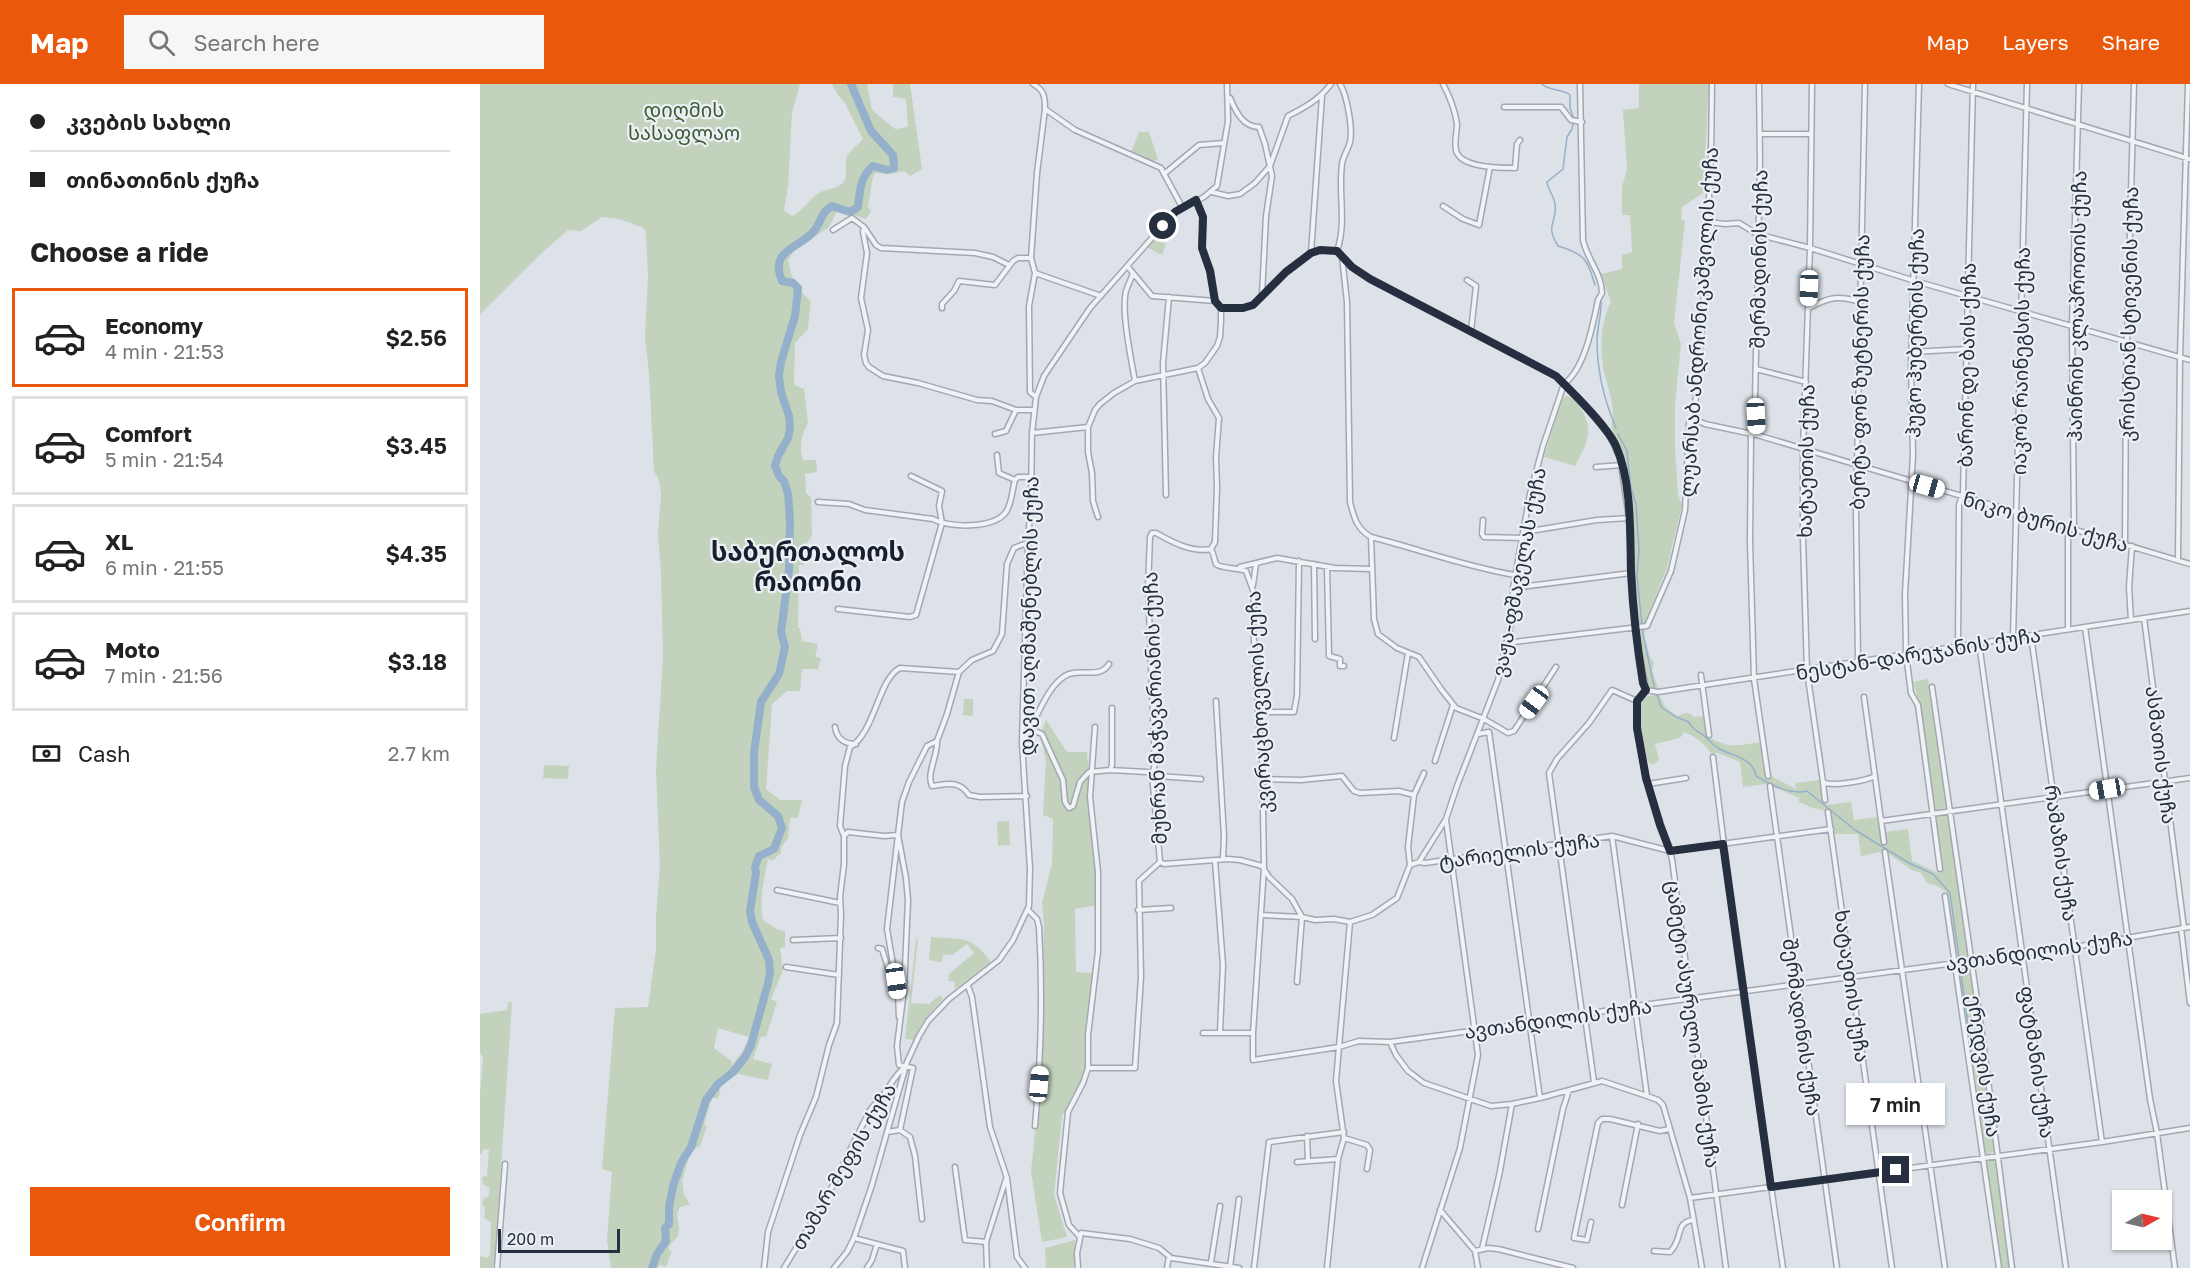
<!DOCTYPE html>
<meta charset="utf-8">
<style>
body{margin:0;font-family:"Golos Text","Noto Sans Georgian",sans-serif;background:#f6f6f6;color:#222;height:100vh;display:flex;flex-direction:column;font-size:22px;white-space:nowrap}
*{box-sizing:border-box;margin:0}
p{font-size:20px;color:#767676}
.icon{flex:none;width:33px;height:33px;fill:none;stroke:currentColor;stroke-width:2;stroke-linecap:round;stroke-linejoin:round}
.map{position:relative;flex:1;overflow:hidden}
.drawer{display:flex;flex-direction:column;background:#fff;width:480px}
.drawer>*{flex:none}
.guide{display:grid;align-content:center;height:132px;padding:0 30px;background:#fff}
.needle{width:39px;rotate:82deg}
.tools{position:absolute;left:1632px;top:1106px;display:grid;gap:12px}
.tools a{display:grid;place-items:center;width:60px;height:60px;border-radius:0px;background:#fff;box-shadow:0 2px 4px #0004;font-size:30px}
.scale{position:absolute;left:18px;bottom:15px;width:122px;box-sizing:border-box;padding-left:6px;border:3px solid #252f3f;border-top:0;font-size:16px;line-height:21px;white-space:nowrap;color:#252f3f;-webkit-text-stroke:4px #ecf0f5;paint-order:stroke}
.end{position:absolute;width:27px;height:27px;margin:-14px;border:8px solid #252f3f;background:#fff;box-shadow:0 0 0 3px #fff}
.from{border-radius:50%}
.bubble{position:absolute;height:42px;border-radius:0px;background:#fff;box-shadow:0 2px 4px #0004;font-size:20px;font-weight:600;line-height:42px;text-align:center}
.car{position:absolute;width:18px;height:36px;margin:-18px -9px;border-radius:8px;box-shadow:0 0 4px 2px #0007;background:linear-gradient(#fff 24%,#345 0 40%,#fff 0 76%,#345 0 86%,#fff 0)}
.guide b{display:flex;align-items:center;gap:21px;height:57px;font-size:22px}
.guide b+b{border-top:2px solid #e0e0e0}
.guide i{width:15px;height:15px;background:#222}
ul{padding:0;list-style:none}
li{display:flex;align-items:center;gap:18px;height:99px;margin:0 12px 9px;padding:0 18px;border:3px solid #e0e0e0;border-radius:0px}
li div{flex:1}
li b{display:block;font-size:22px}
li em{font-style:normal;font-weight:600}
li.selected{border-color:#ea580c}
li>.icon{width:54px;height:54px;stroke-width:1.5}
h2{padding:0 30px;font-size:27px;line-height:72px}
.pay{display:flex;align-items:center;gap:15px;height:66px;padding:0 30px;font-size:22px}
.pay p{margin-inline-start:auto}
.primary-button{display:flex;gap:12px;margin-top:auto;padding:12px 30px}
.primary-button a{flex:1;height:69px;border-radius:0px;background:#ea580c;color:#fff;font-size:24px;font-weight:600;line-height:69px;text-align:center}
header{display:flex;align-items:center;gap:36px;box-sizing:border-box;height:84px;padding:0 30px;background:#ea580c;color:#fff}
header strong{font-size:28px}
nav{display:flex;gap:33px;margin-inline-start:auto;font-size:21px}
.search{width:420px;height:54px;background:#f6f6f6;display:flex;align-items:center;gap:15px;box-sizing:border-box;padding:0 21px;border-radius:0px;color:#767676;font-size:22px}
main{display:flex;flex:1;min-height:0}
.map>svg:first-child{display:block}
.green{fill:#c3d2bd;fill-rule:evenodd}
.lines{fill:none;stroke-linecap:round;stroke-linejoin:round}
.stream{stroke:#95b0cb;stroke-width:1.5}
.river{stroke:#95b0cb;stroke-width:8}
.minor-casing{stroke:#a2a8b2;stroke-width:7}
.minor{stroke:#f0f2f6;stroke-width:4}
.route{stroke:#252f3f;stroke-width:8}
.labels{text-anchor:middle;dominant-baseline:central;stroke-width:4.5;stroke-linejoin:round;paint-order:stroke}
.park-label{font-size:20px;fill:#3b5c32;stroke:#ecf0f5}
.street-label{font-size:20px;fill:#252f3f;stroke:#ecf0f5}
.district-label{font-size:26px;font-weight:bold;fill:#182030;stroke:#ecf0f5}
</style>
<header>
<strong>Map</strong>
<div class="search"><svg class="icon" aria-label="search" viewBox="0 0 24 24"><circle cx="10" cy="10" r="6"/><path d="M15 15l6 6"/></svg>Search here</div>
<nav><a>Map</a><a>Layers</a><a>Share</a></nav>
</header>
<main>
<section class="drawer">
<div class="guide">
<b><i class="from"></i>კვების სახლი</b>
<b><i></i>თინათინის ქუჩა</b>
</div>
<h2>Choose a ride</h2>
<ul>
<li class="selected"><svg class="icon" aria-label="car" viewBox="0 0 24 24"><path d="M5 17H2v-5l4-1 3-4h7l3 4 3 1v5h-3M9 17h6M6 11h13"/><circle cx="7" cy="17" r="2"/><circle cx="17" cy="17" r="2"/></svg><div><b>Economy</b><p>4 min · 21:53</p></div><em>$2.56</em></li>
<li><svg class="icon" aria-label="car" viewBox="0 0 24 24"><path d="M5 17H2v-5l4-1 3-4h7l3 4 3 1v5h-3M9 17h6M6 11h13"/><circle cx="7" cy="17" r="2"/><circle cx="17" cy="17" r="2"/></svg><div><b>Comfort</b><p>5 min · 21:54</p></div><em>$3.45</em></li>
<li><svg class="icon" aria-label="car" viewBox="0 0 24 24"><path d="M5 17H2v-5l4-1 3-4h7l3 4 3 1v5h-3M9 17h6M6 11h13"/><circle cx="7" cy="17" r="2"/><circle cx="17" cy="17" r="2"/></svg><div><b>XL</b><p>6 min · 21:55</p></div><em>$4.35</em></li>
<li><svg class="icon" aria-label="car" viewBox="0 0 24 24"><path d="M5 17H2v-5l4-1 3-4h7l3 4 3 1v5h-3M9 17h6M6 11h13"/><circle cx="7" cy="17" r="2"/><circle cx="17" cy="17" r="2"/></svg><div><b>Moto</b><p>7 min · 21:56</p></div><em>$3.18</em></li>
</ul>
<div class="pay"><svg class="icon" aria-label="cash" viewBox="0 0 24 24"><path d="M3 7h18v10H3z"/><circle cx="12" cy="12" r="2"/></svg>Cash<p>2.7 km</p></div>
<div class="primary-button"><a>Confirm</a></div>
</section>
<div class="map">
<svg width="1710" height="1184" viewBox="0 0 1710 1184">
<rect width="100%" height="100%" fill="#dde1e8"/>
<path class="green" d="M0,0H320L312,29L308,103L304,126L312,132C324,127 329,114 341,108C349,104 361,105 365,95C367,89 365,78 367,71L383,55L365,19L358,11L352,0H387L392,26L415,45L428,43L426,15L413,13V0H430L442,85L430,92L424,87L411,90L396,89L393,92L388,123L391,127L386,135L362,127L357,128L348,144L314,167L308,176C311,187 310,195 321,201L322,209L331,217L328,245L315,259L314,301L324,305L328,339C321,351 319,363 323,376H336L337,388L325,390L326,409L331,413L332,452L326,460L324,481H319L318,544H320L322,557L338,560L335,573L341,574L338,585H322L320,607H307L292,620L286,705L300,716H322L318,734H310L308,754L301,764V769L293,776L288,775C284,796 279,815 283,836L298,846L305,847V863L300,864L303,887L291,915L297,918L286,953L281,952L273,975L292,980L288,996L258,990L243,997L237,1005L241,1006L238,1014H232L224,1040L227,1042L220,1063H217L210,1070L202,1097L204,1111L210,1120L200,1123L197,1129C197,1136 201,1146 198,1152C194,1158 190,1157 189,1166L192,1167L186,1183L180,1181L178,1184H131L127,1156L132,1088L122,1085L135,924L168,923L176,865V832L180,782L176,687L183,572L181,488L178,450L181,411L179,396L174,387L169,289L165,253L168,192L166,150L164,144L139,135L122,133L101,147L88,146L64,167L0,230ZM238,944L269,953L263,967L252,981V977L234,964Z
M1159,0H1229L1223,109L1202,123L1201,135L1205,137L1194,239L1201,260L1195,320V364L1198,410L1202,421L1187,484L1168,531L1164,552L1170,573L1174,579L1172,586L1178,604L1172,606L1167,602C1161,565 1156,529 1154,492C1151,441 1153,390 1131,343C1137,322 1127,304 1123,283C1120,263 1121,236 1131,218L1121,190L1142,185V171L1152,168L1150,131H1142V103L1147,85L1143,26L1159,24Z
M659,48H669L678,75L671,78L651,68Z
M676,155L686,160L682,171L668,164Z
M1086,312C1092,313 1096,317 1100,323C1115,348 1107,359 1095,382L1064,373L1082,315Z
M1448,595L1467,723L1457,726L1455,725L1440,621L1433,598Z
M1179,610L1185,623L1197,632L1206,629L1211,630L1213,633L1224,632L1227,651C1246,666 1259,661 1281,658L1286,692H1291L1316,705L1315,699L1340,696L1343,718L1348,721L1371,718L1374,736L1398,733L1402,754H1406L1405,748L1428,745L1432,777L1458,789L1463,788L1456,731L1467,729L1488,873L1477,874L1467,808L1455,801L1447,799L1441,789L1432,786L1404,767L1381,772L1378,750H1355L1351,728L1333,724L1319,718V714L1287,700L1263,703L1260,678L1238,669H1231C1224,659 1215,652 1204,648L1200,654L1175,660L1179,676L1173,681L1169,679C1163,667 1154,622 1164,613Z
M484,615H493V632L483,631Z
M566,636L587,668H607L618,789L617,821L595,825L596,888L614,889L605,995L582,1032L574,1111L587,1153L562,1158L551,1087L561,993L564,839L562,819L572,780L573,735L563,731L566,677L560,651Z
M64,681L89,682L88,695L63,694Z
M529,737L530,761L518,762L517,738Z
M451,853C483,856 490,850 511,878L475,905L474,897H468L469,890L494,869L487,860L472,871L463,870L462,878L449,876Z
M436,855H438L431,919L449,920L460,911L463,915L445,935L433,956L425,955Z
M1489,880L1515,1060L1514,1068L1507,1070L1504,1067L1500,1025L1478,881Z
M28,918H32L15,1173L13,1184H0V1172L8,1174L10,1170L11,1138L4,1134L5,1124L2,1120L4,1114L8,1113L10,1104L3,1100L2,1093L7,1092L9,1066L3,1065L2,1070H0V1010L3,974L0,968V930L27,926Z
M1515,1074L1530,1184H1522L1505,1077Z
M595,1156L594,1184H566L565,1164Z"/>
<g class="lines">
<path class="stream" d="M1062,0C1071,8 1081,4 1090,11V24L1094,35L1092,45L1087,53L1083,85L1067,98C1068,106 1074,112 1075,120C1078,139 1064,139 1078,162C1105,170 1107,175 1115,201
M1121,216C1122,230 1117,243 1117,257C1117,286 1125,318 1136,344
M1138,350L1147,367L1151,404L1156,420L1159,466L1157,492L1162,540
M1162,545L1174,602L1181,623L1196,633L1209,638C1212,646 1217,646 1223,651C1228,655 1232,660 1238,664C1251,672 1273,673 1276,692C1291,701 1310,711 1327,707L1375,746L1429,779L1453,790L1470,809L1479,874
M1480,882L1491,960L1496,965"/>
<path class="river" d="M172,1184L177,1170L186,1157L185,1144L189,1140V1123L193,1102L201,1079L211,1063L226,1016L238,1000L253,988L265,973L271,961L288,899L290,889L289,876L272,838L270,827L276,789L275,783L279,772L294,765L302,744L298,732L279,716L274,703V668L281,618L299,590L305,563L301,548L309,486L310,438L308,410L304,397L299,392L295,382L298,372L308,354L310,344L309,332L301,308L299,292L301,278L315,232L318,204L313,199L302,197C289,166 318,165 333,148C341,140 341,127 352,122L370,128L378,123C380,107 380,93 393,82L407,86L414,84L413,71L391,47L371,0"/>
<defs>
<path id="minor" d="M553,0C564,6 565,12 565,25L595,46L681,84L702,123
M963,0C970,13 975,26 977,40C977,49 973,61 977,69C984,84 1021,84 1035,84L1037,60L1040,56
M1332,0L1330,164L1323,366V455L1327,587L1343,698C1351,703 1386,697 1395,692
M1439,0L1431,281L1433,371L1425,510L1426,570L1431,609L1438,621L1460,785
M1468,0L1710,75
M750,14C756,28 763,43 779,43L785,60L792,92L786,132L782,211
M1024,23H1081L1091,36L1102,38
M1280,50H1330
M684,90L719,61L744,59
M732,108L748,112L760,110L775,99L790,82L808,32C825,23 839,16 851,0
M963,122L983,135L999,141L1010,83
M1228,138L1245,140L1259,139L1277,150L1330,164L1435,197L1710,276
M384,143L396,161L401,164L495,169L513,173L529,181
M353,146L372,134L384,143L383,148L387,169L381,214L388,246L384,271L386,279L389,283L403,292L438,299L497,316L512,317L536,326H554
M857,167C867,138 858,110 862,80C863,72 868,66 870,58C873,45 867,11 860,0
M831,169L842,12
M862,173L867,218L870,418C874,434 877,445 891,453L894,535L898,550L917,564L939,573L961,605L976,624L1004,635L1028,649L1034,647L1076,583
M648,183L672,212L735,217
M555,189L621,212
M653,189C651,195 648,201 646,207C641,227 651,275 655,297
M987,196L996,202L991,247
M462,224V220L474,207L479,197L515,201L533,177L538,174H551
M741,224H763L773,221L806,187L831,169L840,166L857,167L872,183L890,194L1076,292L1100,316L1130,352L1140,374L1149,434L1155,545L1166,606
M1329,224C1349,213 1359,211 1380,218
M1432,268L1487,265
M718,284L728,315L739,334L736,373L737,403L735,458L731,465C734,470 734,475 736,480C739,484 759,484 766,487L774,509L773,541L780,657L782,669L784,784L773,949
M1276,285L1326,298
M1084,300C1105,285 1113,240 1118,216L1122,209C1122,190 1107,175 1103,156L1100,0
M556,313L550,308L549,222L555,189L551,174L557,89L565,25
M1214,335L1225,340L1277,351L1710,480
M552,349L608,343
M515,350L526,347L536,326
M1271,350L1270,458L1274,595L1288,692
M1277,351L1275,317L1280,77L1279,0
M517,371L519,389L535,396
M1116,383L1142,381
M686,411L683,279L689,213
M338,418L369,420L385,426L453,435C469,444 514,445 526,428C532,419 532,407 535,396L538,393H551
M618,433L613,417L612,389L608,368V343L615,326L620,320L634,309L655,297L718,284L725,279L737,262L740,253L741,237V224L735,217L731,187L722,164L723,133L716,116
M1003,436L1002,450L1004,453L1043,454
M1588,442V545
M1594,444L1592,241L1599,0
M1044,448L1117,436L1149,434
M891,453C939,465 986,483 1035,491
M1645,460L1646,294L1654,0
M1698,475L1700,273L1708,0
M834,480L835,555
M760,483L797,474L855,484L891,485
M847,483L849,572L860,575V582H864
M773,501L776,480
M1033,504L1151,489
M358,525L430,533L436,531L462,439L459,422L462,407L431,392
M1664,534L1704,844
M1651,536L1649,503L1652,462
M1605,543L1670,1015L1677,1049L1695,1184
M1551,552L1622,1058
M1533,554L1547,0
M1026,559L1167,542L1191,487L1205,426L1209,339L1214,335L1225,201L1231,72L1232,0
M1499,559L1586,1184
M1478,562L1479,421L1483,409L1493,0
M1378,577L1376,428L1385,0
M1221,591L1229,651
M1452,603L1504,964L1532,1184
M1166,606L1157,617V644L1166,694L1192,775L1246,1184
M1166,606L1178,608L1710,527
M1384,613L1404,758
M736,617L744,752L743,775
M778,628H814L817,611L819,477
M355,643C357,655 364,660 376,660
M548,648C559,630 567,603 585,592C598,583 620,596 629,580
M998,650L1009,648L1060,1014
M914,654L928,569
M457,657C458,672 446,689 452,702C468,700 479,696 489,711L500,713L547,712
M542,658L553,646L562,650L583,696L585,718L589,724L593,722L600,698L609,688L630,686L667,688L678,692L721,695
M1233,673L1262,904L1303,1184
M955,677L973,621
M630,686L632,681V624
M783,695L821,696L862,692L874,707L880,709L919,707L934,711
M1343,699L1345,716
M1168,700L1206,694
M1290,702L1357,1184
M1348,728L1412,1184
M1401,737L1710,694
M364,752L368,748L404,752L418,751L407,845L418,910L419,933
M1132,752L1167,1012L1178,1016L1183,1021L1210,1114L1222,1184
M1405,768L1465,1184
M735,777L743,881L740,948
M680,778L684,780L748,775L760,776L782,782L789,793L812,815L822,833L835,836L854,835L870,838L892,831L917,814L930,781L939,778L966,735L977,702L1018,596L1033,531V504L1050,410L1063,362L1084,300
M680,778L672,690L675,680L668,503L670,453L672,449H676C692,458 712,469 731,465
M939,778L945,779L1132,752L1190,767L1351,745
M930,781L928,763L934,711L944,689
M297,806L360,819
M1465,812L1519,1184
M548,826L557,835L559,843C563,910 561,975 555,1042
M658,826L691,824
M781,831L822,833L817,898
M1701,844L1710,919
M313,856L361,854
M398,864L402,865L415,906
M306,883L359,891
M488,902L492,913L510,1043L527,1094L537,1173L545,1184
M723,949H773V976L859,963L879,957L910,958L1050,939L1155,922L1595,863L1710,843
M910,958L916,971L928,987L944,999L1011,1022L1032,1020L1060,1014L1122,997L1167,1012
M608,984H655L661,893L659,797L680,778
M1114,998L1105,933L1102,929L1069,689L1077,675L1109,639L1132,606L1157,617
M420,1046L433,984L419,981L417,962L424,906L428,816L426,794L418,751L422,718L429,698L447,662L457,657L467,630L479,588L492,576L513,567L522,550L527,480L534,464L547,459
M407,1048L420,1046L430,1053L435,1072L442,1135
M827,1052L828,1077
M864,1054L887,1061L890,1066L887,1085
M817,1078L858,1075
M475,1083L485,1156L506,1158
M1210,1114L1622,1058L1710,1044
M1142,1121L1158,1040
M960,1126L995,1167L998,1184
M1111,1138L1107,1156L1094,1154L1118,1039L1122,1035H1130L1180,1047L1189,1045
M1058,1145L1083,1025L1089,1006
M599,1152L589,1141L580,1109L588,1028L603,999L608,984V951L618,867V788L610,713L615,643
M374,1154L423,1167L425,1184
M1002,1165L1019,1092L1032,1020
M995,1167L1008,1164L1018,1165L1093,1184
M1174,1167L1190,1168C1204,1154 1194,1139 1213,1136
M731,1178L740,1122
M750,1183L759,1115
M17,1184L25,1080
M284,1184L288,1148L320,1051L336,1013L349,961L357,939L361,830L360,813L364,780V752L360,742L365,682L370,663C395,649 398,595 420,584L479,588
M304,1184L348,1111L389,1028C393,1021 399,1016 404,1010C412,999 415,991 425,983
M354,1184L367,1168L374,1154L392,1101L427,978L439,952L448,937L469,915L519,876L533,856L549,822L550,785L542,659L543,622L548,459L551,416L552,349L556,313L564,292L610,224L695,128L724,113L737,102L748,37L747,0
M387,1184L392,1176L397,1160
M507,1184L506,1158L526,1095
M598,1184L597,1169L601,1149L650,1155L679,1164L691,1174L759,1184
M687,1184L689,1172
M774,1184L789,1058L864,1048
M847,1184L858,1075L864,1054L856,997L870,838
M942,1184L980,1064L998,971L966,736"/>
</defs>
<use href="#minor" class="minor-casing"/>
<use href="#minor" class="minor"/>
</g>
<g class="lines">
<path class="route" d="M683,142L695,128L716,116L723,133L722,164L730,187L735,217L741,224H763L773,221L806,188L831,169L840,166L857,167L872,183L890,195L1076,292C1093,309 1126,341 1136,362C1152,399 1150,449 1151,489C1153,527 1157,562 1163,599L1166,606L1157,617V644L1166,694L1180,741L1190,767L1243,760L1291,1103L1416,1086"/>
</g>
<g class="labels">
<g class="park-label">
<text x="204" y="25">დიღმის<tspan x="204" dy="23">სასაფლაო</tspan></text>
</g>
<g class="street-label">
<text transform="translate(1278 175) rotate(-89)">შერმადინის ქუჩა</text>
<text transform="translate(1596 222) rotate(-89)">ჰაინრიხ კლაპროთის ქუჩა</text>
<text transform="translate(1648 230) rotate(-89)">კრისტიან სტივენის ქუჩა</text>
<text transform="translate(1218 238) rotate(-86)">ლუარსაბ ანდრონიკაშვილის ქუჩა</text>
<text transform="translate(1434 249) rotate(-89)">ჰუგო ჰუბერტის ქუჩა</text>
<text transform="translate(1540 277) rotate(-89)">იაკობ რაინეგსის ქუჩა</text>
<text transform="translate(1486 281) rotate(-89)">ბარონ დე ბაის ქუჩა</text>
<text transform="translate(1379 288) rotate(-89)">ბერტა ფონ ზუტნერის ქუჩა</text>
<text transform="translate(1325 377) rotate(-89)">ხატაეთის ქუჩა</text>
<text transform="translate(1566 437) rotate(16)">ნიკო ბურის ქუჩა</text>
<text transform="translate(1038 488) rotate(-79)">ვაჟა-ფშაველას ქუჩა</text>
<text transform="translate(548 532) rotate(-89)">დავით აღმაშენებლის ქუჩა</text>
<text transform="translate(1438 569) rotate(-9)">ნესტან-დარეჯანის ქუჩა</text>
<text transform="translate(778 618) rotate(-93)">კვირაცხოველის ქუჩა</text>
<text transform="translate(674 624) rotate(-92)">მუხრან მაჭავარიანის ქუჩა</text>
<text transform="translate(1682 671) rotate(83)">ასმათის ქუჩა</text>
<text transform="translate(1039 766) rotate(-8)">ტარიელის ქუჩა</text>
<text transform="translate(1582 769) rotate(82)">რამაზის ქუჩა</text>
<text transform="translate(1559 866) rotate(-8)">ავთანდილის ქუჩა</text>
<text transform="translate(1373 902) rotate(82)">ხატაეთის ქუჩა</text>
<text transform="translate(1078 934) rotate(-8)">ავთანდილის ქუჩა</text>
<text transform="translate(1214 940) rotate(82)">ცამეტი ასურელი მამის ქუჩა</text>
<text transform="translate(1323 943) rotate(82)">შერმადინის ქუჩა</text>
<text transform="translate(1558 978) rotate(82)">ფატმანის ქუჩა</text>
<text transform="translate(1505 982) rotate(82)">ერედვის ქუჩა</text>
<text transform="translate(363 1082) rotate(-60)">თამარ მეფის ქუჩა</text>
</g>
<g class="district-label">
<text x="328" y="467">საბურთალოს<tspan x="328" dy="30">რაიონი</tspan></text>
</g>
</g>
</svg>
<div class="tools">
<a><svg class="needle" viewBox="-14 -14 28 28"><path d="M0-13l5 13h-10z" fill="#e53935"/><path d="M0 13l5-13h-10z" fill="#767676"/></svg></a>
</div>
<div class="scale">200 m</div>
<i class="end from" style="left:683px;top:142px"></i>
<i class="end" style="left:1416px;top:1086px"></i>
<div class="bubble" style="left:1366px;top:999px;width:99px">7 min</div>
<i class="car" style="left:1329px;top:204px;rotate:182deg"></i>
<i class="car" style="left:1276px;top:332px;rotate:177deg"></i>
<i class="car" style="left:1447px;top:402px;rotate:106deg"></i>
<i class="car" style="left:1054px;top:618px;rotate:216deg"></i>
<i class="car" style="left:1627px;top:705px;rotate:260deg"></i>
<i class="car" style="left:416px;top:897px;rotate:172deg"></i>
<i class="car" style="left:559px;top:1000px;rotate:5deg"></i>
</div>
</main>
